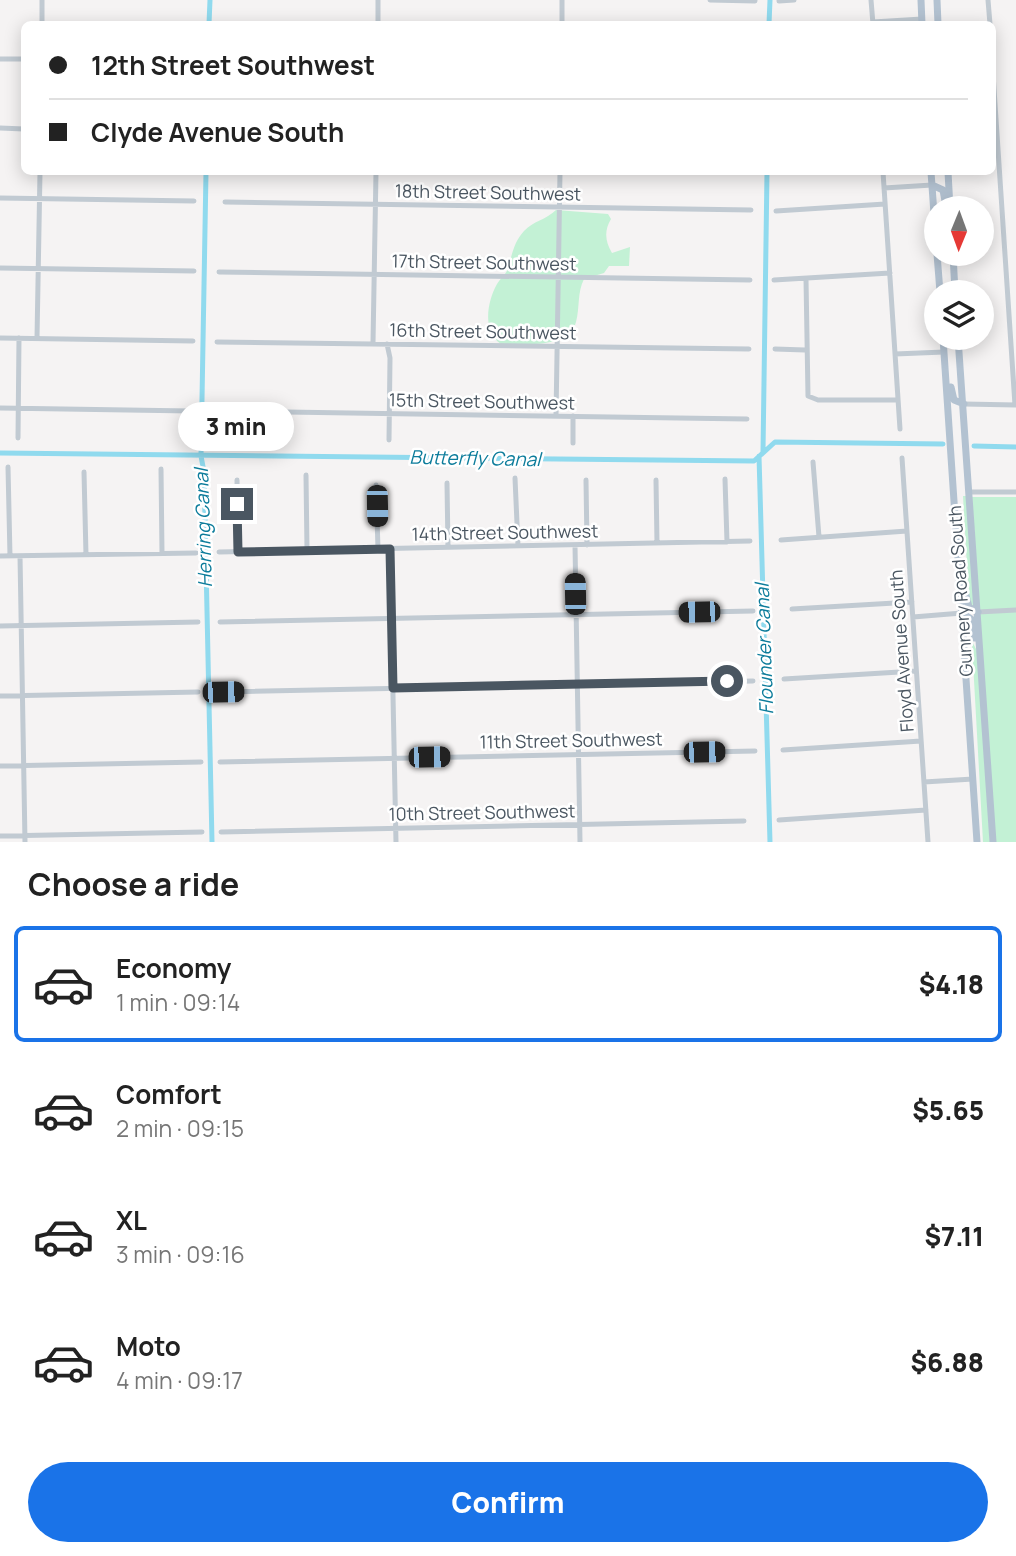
<!DOCTYPE html>
<meta charset="utf-8">
<style>
body{margin:0;font-family:Manrope,sans-serif;background:#f6f6f6;color:#222;height:100vh;display:flex;flex-direction:column;font-size:26px;white-space:nowrap}
*{box-sizing:border-box;margin:0}
p{font-size:23px;color:#767676}
.icon{flex:none;width:38px;height:38px;fill:none;stroke:currentColor;stroke-width:2;stroke-linecap:round;stroke-linejoin:round}
.map{position:relative;height:842px;overflow:hidden}
.side{display:flex;flex-direction:column;background:#fff;flex:1}
.side>*{flex:none}
.top-card{position:absolute;left:21px;top:21px;width:975px;height:154px;border-radius:10px;box-shadow:0 4px 18px #0003;display:grid;align-content:center;height:154px;padding:0 28px;background:#fff}
.needle{width:46px;rotate:181deg}
.tools{position:absolute;left:924px;top:196px;display:grid;gap:14px}
.tools a{display:grid;place-items:center;width:70px;height:70px;border-radius:50%;background:#fff;box-shadow:0 4px 18px #0003;font-size:35px}
.end{position:absolute;width:32px;height:32px;margin:-16px;border:9px solid #4a5661;background:#fff;box-shadow:0 0 0 4px #fff}
.from{border-radius:50%}
.bubble{position:absolute;height:49px;border-radius:24px;background:#fff;box-shadow:0 4px 18px #0003;font-size:23px;font-weight:800;line-height:49px;text-align:center}
.car{position:absolute;width:21px;height:42px;margin:-21px -10px;border-radius:9px;box-shadow:0 0 5px 2px #0007;background:linear-gradient(#222 24%,#8ab4d8 0 40%,#222 0 76%,#8ab4d8 0 86%,#222 0)}
.top-card b{display:flex;align-items:center;gap:24px;height:66px;font-size:26px}
.top-card b+b{border-top:2px solid #e0e0e0}
.top-card i{width:18px;height:18px;background:#222}
ul{padding:0;list-style:none}
li{display:flex;align-items:center;gap:21px;height:116px;margin:0 14px 10px;padding:0 14px;border:4px solid transparent;border-radius:10px}
li div{flex:1}
li b{display:block;font-size:26px}
li em{font-style:normal;font-weight:800}
li.on{border-color:#1a73e8}
li>.icon{width:63px;height:63px;stroke-width:1.5}
h2{padding:0 28px;font-size:32px;line-height:84px}
.action{display:flex;gap:14px;margin-top:auto;padding:14px 28px}
.action a{flex:1;height:80px;border-radius:42px;background:#1a73e8;color:#fff;font-size:28px;font-weight:800;line-height:80px;text-align:center}
.map>svg:first-child{display:block}
.green{fill:#c3f1d5}
.lines{fill:none;stroke-linecap:round;stroke-linejoin:round}
.canal{stroke:#90daee;stroke-width:5}
.minor{stroke:#c1cad2;stroke-width:5}
.major{stroke:#b3c2d1;stroke-width:7}
.route{stroke:#4a5661;stroke-width:9}
.labels{text-anchor:middle;dominant-baseline:central;stroke-width:5;stroke-linejoin:round;paint-order:stroke}
.street-label{font-size:18px;fill:#4a5661;stroke:#fff}
.water-label{font-size:19px;font-style:italic;fill:#0c7c9b;stroke:#fff}
</style>
<div class="map">
<svg width="1016" height="842" viewBox="0 0 1016 842">
<rect width="100%" height="100%" fill="#f5f3f3"/>
<path class="green" d="M556,210L608,214L611,219C604,231 605,241 612,253L630,247L629,266H609L604,273L584,279C577,293 580,307 576,322C569,349 522,344 501,344C482,331 487,302 497,284C500,279 504,276 507,271C512,256 513,243 524,231C533,221 546,220 556,210Z
M963,496H968L975,608L969,602Z
M972,497H1016V842H995Z
M971,626L973,643L978,653L990,842H983Z"/>
<g class="lines">
<path class="canal" d="M209,24L210,0
M769,24L770,0
M206,172L201,456L204,472L212,842
M974,446L1016,447
M763,452L767,172
M0,453L754,461L775,442L943,444
M759,456L770,842"/>
<path class="minor" d="M710,0L755,1
M871,0L873,24
M988,0L990,24
M779,1L794,0
M873,22L922,19
M42,24V0
M378,24V0
M562,24V0
M0,59H24
M992,59L1015,405
M0,128L24,129
M883,172L900,429
M884,188L932,185
M0,198L194,201
M225,202L751,210
M776,211L885,204
M0,268L194,271
M219,272L750,280
M806,279L808,396L818,400H898
M774,280L890,273
M0,338L193,341
M37,338L40,172
M217,342L749,349
M373,343L376,172
M387,344L390,358L389,440
M775,349L805,350
M895,354L944,352
M964,404L1016,405
M0,408L191,411
M216,411L747,419
M556,416L560,172
M18,438L19,338
M573,443V416
M902,458L928,842
M813,462L819,537
M8,467L10,556
M161,469L162,553
M84,472L86,555
M306,475L307,550
M515,478L518,546
M725,479L727,542
M237,480L238,552
M586,480L587,545
M656,480L657,543
M447,483L448,547
M376,485L378,549
M970,492H1016
M781,540L907,531
M575,545L580,842
M390,549L396,842
M219,552L750,541
M0,556L196,553
M20,556L25,842
M792,609L912,602
M978,612L1016,610
M913,617L962,613
M220,622L753,611
M0,626L198,622
M784,679L916,671
M223,692L753,681
M0,696L198,692
M783,750L921,741
M220,762L755,751
M0,766L201,762
M924,782L973,779
M779,820L926,810
M221,832L744,821
M0,836L202,832"/>
<path class="major" d="M921,0L922,24
M937,0L938,24
M931,172L936,242
M948,172L950,208
M932,185L943,190L945,201
M937,254L940,292
M953,254L955,292
M943,338L977,842
M958,338L993,842
M951,387L954,400L964,404
M964,588L969,607L978,612
M962,613L971,619L975,638"/>
</g>
<g class="lines">
<path class="route" d="M237,504L238,552L390,549L393,688L727,681"/>
</g>
<g class="labels">
<g class="street-label">
<text transform="translate(488 192) rotate(1)">18th Street Southwest</text>
<text transform="translate(484 262) rotate(1)">17th Street Southwest</text>
<text transform="translate(483 331) rotate(1)">16th Street Southwest</text>
<text transform="translate(482 401) rotate(1)">15th Street Southwest</text>
<text transform="translate(505 532) rotate(-1)">14th Street Southwest</text>
<text transform="translate(960 591) rotate(-94)">Gunnery Road South</text>
<text transform="translate(901 651) rotate(-94)">Floyd Avenue South</text>
<text transform="translate(571 740) rotate(-1)">11th Street Southwest</text>
<text transform="translate(482 812) rotate(-1)">10th Street Southwest</text>
</g>
<g class="water-label">
<text transform="translate(475 458) rotate(1)">Butterfly Canal</text>
<text transform="translate(203 528) rotate(-92)">Herring Canal</text>
<text transform="translate(764 649) rotate(-92)">Flounder Canal</text>
</g>
</g>
</svg>
<div class="tools">
<a><svg class="needle" viewBox="-14 -14 28 28"><path d="M0-13l5 13h-10z" fill="#e53935"/><path d="M0 13l5-13h-10z" fill="#767676"/></svg></a>
<a><svg class="icon" aria-label="layers" viewBox="0 0 24 24"><path d="M12 4l9 5-9 5-9-5zM3 14l9 5 9-5"/></svg></a>
</div>
<i class="end from" style="left:727px;top:681px"></i>
<i class="end" style="left:237px;top:504px"></i>
<div class="bubble" style="left:178px;top:402px;width:116px">3 min</div>
<i class="car" style="left:377px;top:506px;rotate:179deg"></i>
<i class="car" style="left:575px;top:594px;rotate:359deg"></i>
<i class="car" style="left:699px;top:612px;rotate:269deg"></i>
<i class="car" style="left:223px;top:692px;rotate:89deg"></i>
<i class="car" style="left:704px;top:752px;rotate:89deg"></i>
<i class="car" style="left:429px;top:757px;rotate:89deg"></i>
<div class="top-card">
<b><i class="from"></i>12th Street Southwest</b>
<b><i></i>Clyde Avenue South</b>
</div>
</div>
<section class="side">
<h2>Choose a ride</h2>
<ul>
<li class="on"><svg class="icon" aria-label="car" viewBox="0 0 24 24"><path d="M5 17H2v-5l4-1 3-4h7l3 4 3 1v5h-3M9 17h6M6 11h13"/><circle cx="7" cy="17" r="2"/><circle cx="17" cy="17" r="2"/></svg><div><b>Economy</b><p>1 min · 09:14</p></div><em>$4.18</em></li>
<li><svg class="icon" aria-label="car" viewBox="0 0 24 24"><path d="M5 17H2v-5l4-1 3-4h7l3 4 3 1v5h-3M9 17h6M6 11h13"/><circle cx="7" cy="17" r="2"/><circle cx="17" cy="17" r="2"/></svg><div><b>Comfort</b><p>2 min · 09:15</p></div><em>$5.65</em></li>
<li><svg class="icon" aria-label="car" viewBox="0 0 24 24"><path d="M5 17H2v-5l4-1 3-4h7l3 4 3 1v5h-3M9 17h6M6 11h13"/><circle cx="7" cy="17" r="2"/><circle cx="17" cy="17" r="2"/></svg><div><b>XL</b><p>3 min · 09:16</p></div><em>$7.11</em></li>
<li><svg class="icon" aria-label="car" viewBox="0 0 24 24"><path d="M5 17H2v-5l4-1 3-4h7l3 4 3 1v5h-3M9 17h6M6 11h13"/><circle cx="7" cy="17" r="2"/><circle cx="17" cy="17" r="2"/></svg><div><b>Moto</b><p>4 min · 09:17</p></div><em>$6.88</em></li>
</ul>
<div class="action"><a>Confirm</a></div>
</section>
